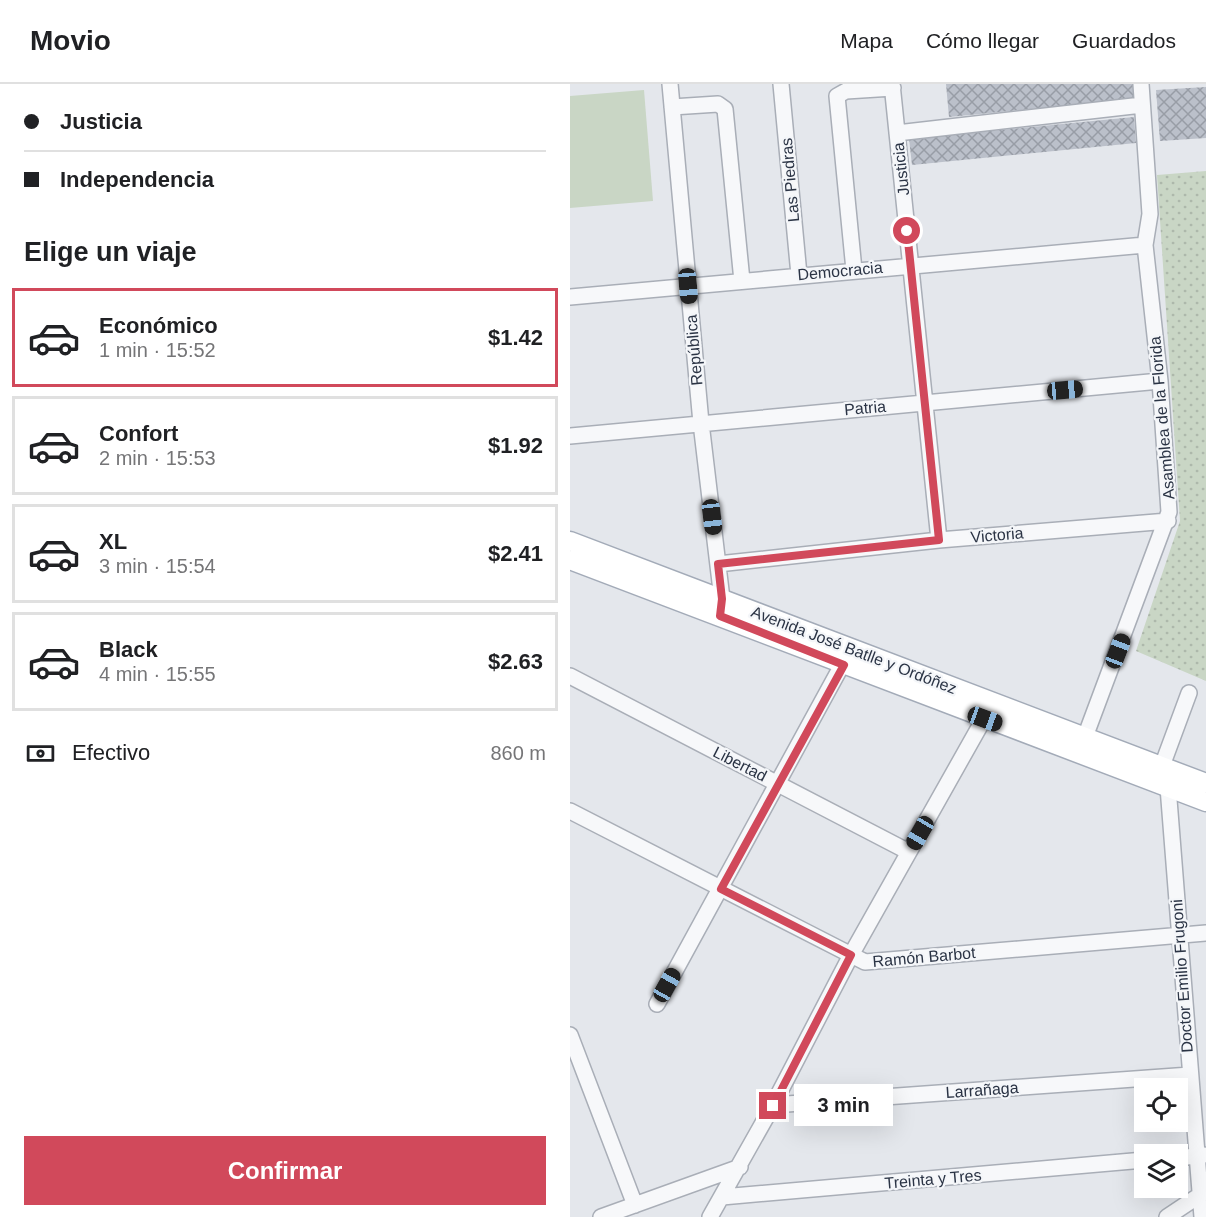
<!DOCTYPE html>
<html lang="es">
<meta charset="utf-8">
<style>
body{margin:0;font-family:Helvetica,sans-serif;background:#f2f2f2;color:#202124;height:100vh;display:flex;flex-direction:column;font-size:22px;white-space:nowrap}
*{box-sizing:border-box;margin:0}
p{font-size:20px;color:#757577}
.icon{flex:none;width:33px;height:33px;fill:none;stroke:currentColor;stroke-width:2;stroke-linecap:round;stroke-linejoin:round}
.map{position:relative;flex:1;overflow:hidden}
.panel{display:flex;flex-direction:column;background:#fff;width:570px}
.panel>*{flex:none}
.hud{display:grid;align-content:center;height:132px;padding:0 24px;background:#fff}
.fabs{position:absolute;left:564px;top:994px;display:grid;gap:12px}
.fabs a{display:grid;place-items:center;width:54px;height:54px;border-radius:0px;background:#fff;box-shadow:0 6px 24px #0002;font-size:30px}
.end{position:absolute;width:27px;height:27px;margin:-14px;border:8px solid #d1495b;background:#fff;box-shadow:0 0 0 3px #fff}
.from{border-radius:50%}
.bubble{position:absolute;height:42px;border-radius:0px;background:#fff;box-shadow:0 6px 24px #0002;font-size:20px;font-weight:700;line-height:42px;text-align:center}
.car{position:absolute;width:18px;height:36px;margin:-18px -9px;border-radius:8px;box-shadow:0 0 4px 2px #0007;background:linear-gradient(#222 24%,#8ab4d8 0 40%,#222 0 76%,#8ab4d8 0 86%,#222 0)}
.hud b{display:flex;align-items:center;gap:21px;height:57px;font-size:22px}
.hud b+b{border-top:2px solid #e0e0e0}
.hud i{width:15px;height:15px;background:#202124}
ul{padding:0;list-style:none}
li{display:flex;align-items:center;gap:18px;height:99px;margin:0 12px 9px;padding:0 12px;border:3px solid #e0e0e0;border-radius:0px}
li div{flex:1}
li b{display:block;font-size:22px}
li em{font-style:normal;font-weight:700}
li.selected{border-color:#d1495b}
li>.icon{width:54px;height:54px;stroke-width:1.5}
h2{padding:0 24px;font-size:27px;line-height:72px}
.pay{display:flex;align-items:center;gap:15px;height:66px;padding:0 24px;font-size:22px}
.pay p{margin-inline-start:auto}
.cta{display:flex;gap:12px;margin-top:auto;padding:12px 24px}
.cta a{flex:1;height:69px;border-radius:0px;background:#d1495b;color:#fff;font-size:24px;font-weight:700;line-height:69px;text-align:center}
header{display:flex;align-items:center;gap:36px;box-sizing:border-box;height:84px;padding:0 30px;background:#fff;border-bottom:2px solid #e0e0e0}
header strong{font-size:28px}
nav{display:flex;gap:33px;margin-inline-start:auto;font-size:21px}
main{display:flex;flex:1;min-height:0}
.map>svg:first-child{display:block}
.grass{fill:url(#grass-dots)}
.pitch{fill:#c9d6c5}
.building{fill:url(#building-cross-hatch)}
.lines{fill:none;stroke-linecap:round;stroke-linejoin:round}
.minor-casing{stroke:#a9aeb7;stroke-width:18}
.major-casing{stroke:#a3abb8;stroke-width:21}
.minor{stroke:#f7f8fa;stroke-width:15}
.major{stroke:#fff;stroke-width:18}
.route{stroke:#d1495b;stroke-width:8}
.labels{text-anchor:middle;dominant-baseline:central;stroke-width:4.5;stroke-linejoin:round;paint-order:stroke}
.street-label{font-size:16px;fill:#2b3445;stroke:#f4f6f9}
</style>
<header>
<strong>Movio</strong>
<nav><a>Mapa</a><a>Cómo llegar</a><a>Guardados</a></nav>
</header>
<main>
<section class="panel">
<div class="hud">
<b><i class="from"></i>Justicia</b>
<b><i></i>Independencia</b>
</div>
<h2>Elige un viaje</h2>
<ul>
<li class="selected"><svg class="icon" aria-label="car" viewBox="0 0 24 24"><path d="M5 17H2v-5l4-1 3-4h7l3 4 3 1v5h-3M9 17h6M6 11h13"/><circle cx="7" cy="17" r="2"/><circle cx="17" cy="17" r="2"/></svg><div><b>Económico</b><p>1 min · 15:52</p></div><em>$1.42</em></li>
<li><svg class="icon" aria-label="car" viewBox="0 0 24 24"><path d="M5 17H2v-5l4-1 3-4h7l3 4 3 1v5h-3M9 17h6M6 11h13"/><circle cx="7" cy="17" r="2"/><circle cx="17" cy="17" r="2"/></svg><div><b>Confort</b><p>2 min · 15:53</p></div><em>$1.92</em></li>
<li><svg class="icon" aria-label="car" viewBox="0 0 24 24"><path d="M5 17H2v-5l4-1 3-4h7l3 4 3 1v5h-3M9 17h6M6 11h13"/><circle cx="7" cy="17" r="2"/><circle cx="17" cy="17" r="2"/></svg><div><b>XL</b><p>3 min · 15:54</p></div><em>$2.41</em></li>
<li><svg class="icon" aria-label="car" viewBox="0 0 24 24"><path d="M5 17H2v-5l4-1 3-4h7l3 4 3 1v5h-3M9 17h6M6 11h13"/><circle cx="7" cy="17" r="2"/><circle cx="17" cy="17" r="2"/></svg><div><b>Black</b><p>4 min · 15:55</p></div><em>$2.63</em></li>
</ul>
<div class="pay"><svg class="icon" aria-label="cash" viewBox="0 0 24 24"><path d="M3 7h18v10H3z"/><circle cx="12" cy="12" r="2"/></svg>Efectivo<p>860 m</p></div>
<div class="cta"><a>Confirmar</a></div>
</section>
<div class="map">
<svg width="636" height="1133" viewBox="0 0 636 1133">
<defs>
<pattern id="grass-dots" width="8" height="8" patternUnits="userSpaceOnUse" patternTransform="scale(1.5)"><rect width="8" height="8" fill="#c9d6c5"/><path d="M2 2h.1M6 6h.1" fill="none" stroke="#adb8ab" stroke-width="1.8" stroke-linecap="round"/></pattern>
<pattern id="building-cross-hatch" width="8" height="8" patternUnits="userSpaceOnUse" patternTransform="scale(1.5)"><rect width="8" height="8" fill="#bbc0ca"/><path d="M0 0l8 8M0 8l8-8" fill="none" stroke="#989da6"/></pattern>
</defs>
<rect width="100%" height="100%" fill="#e4e7ec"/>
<path class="grass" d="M636,87V597L566,567L610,437L587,91Z"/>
<path class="pitch" d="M74,6L83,117L0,124V12Z"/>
<path class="building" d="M376,0H563L564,15L379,33Z
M636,3V54L590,57L586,6Z
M564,33L566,59L342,81L339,55Z"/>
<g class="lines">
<defs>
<path id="minor" d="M100,0L131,339L152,515L150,525
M211,0L229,191
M322,0L369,456
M102,23L148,20L155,25L172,197
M327,49L572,21
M284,186L267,12L276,7L323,4
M0,213L575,161
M0,352L590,297
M148,480L369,456L598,437
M0,592L339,768
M515,653L599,428L590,297L575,161L580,130L571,0
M592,682L619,609
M601,696L598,703L632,1133
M0,727L295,878L636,849
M87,920L278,570
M0,951L65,1121
M203,1021L620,991
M608,1074L634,1071
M152,1113L574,1076
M31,1133L170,1083
M140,1133L203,1021L281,871L420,624
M597,1133L636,1107"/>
<path id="major" d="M0,457L636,699
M0,476L636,718"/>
</defs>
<use href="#minor" class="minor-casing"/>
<use href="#major" class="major-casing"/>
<use href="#minor" class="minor"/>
<use href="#major" class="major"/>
</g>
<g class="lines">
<path class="route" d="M203,1022L281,871L151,805L274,581L150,532L152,515L148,480L369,456L337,147"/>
</g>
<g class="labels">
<g class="street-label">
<text transform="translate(331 85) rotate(-96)">Justicia</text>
<text transform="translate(220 96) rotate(-95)">Las Piedras</text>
<text transform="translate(270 187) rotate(-5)">Democracia</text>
<text transform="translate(124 266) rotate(-95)">República</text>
<text transform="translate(295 324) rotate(-5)">Patria</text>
<text transform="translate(592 334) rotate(-95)">Asamblea de la Florida</text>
<text transform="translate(427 451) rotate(-5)">Victoria</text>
<text transform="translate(284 566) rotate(21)">Avenida José Batlle y Ordóñez</text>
<text transform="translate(170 680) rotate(27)">Libertad</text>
<text transform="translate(354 873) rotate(-5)">Ramón Barbot</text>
<text transform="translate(612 892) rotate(-94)">Doctor Emilio Frugoni</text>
<text transform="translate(412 1006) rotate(-4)">Larrañaga</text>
<text transform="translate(363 1095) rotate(-5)">Treinta y Tres</text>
</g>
</g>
</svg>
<div class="fabs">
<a><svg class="icon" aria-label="locate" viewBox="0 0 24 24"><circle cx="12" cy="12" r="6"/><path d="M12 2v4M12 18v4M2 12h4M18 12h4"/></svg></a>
<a><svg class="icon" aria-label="layers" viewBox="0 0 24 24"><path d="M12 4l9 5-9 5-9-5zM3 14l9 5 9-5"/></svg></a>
</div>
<i class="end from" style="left:337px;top:147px"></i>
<i class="end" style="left:203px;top:1022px"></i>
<div class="bubble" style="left:224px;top:1000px;width:99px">3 min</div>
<i class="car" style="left:118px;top:202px;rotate:175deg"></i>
<i class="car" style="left:495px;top:306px;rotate:85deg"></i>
<i class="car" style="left:142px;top:433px;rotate:173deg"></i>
<i class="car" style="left:548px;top:567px;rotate:21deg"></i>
<i class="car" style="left:415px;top:635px;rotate:110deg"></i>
<i class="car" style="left:350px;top:749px;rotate:210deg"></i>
<i class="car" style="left:97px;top:901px;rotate:29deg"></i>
</div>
</main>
